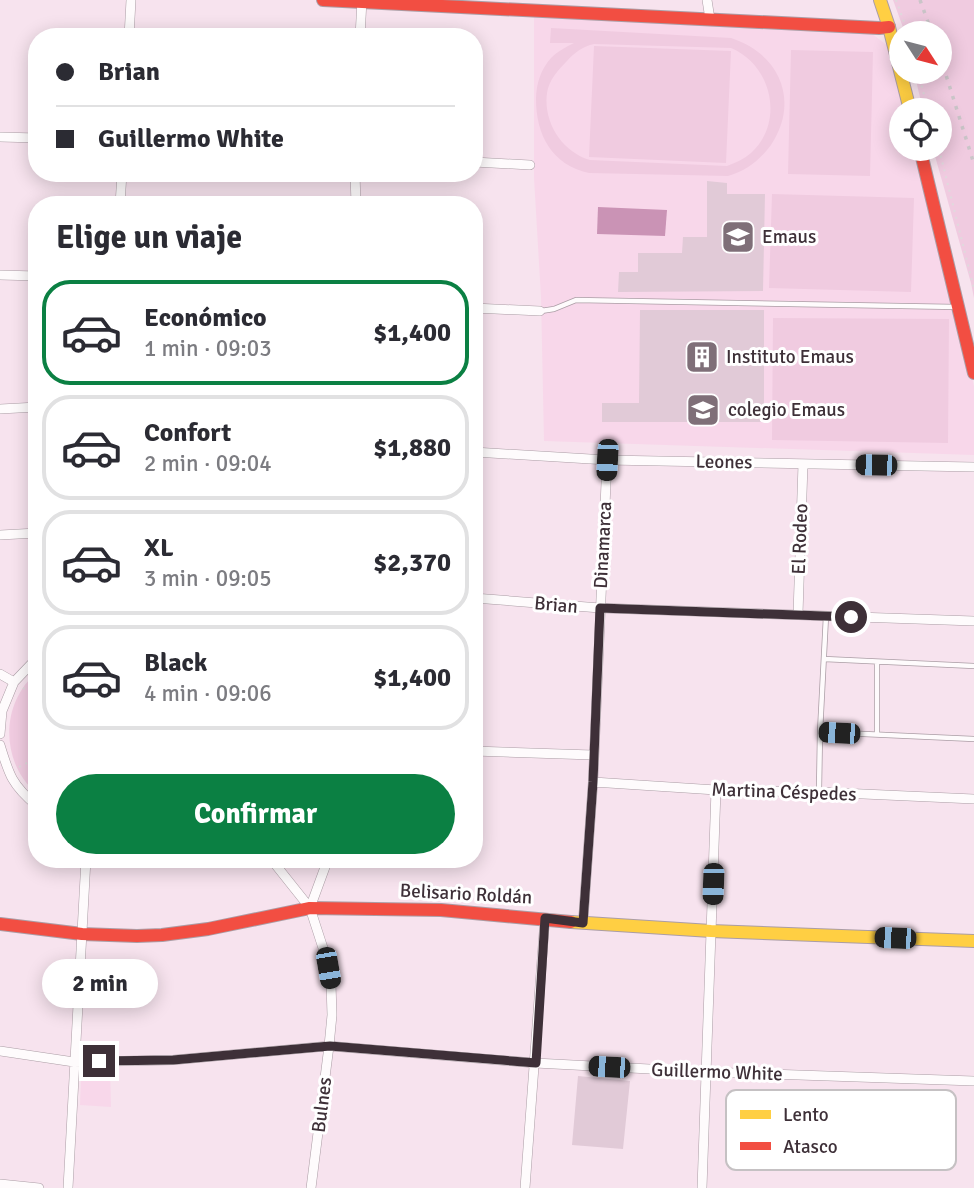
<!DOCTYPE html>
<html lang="es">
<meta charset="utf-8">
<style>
body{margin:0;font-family:Signika,sans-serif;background:#f7f7f7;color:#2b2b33;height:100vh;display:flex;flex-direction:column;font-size:26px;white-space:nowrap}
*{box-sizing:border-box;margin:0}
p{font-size:23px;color:#7c7c81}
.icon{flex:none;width:38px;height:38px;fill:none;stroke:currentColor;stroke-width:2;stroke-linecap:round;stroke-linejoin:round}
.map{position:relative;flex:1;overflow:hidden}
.details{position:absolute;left:28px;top:196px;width:455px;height:672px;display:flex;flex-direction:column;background:#fff;border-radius:28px;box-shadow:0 4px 18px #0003}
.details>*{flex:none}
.hud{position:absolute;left:28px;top:28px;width:455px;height:154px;border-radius:28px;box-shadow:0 4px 18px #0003;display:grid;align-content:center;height:154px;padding:0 28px;background:#fff}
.needle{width:46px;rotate:126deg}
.controls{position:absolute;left:889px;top:21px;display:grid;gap:14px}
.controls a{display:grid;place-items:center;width:63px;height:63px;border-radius:50%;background:#fff;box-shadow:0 4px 18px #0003;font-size:35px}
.end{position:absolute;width:32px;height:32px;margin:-16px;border:9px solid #3e3038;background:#fff;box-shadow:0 0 0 4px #fff}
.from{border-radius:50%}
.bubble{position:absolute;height:49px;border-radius:24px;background:#fff;box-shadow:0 4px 18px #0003;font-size:23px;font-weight:700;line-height:49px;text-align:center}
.car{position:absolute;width:21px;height:42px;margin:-21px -10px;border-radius:9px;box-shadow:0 0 5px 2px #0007;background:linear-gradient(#222 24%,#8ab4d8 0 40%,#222 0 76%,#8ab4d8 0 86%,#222 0)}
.hud b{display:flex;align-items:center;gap:24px;height:66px;font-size:26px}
.hud b+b{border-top:2px solid #e1e1e2}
.hud i{width:18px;height:18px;background:#2b2b33}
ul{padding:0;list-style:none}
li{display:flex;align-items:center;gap:21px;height:105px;margin:0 14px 10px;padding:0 14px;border:4px solid #e1e1e2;border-radius:28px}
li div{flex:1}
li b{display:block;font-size:26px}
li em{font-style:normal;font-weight:700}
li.current{border-color:#0b8043}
li>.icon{width:63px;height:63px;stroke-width:1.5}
h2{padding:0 28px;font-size:32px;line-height:84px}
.primary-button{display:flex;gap:14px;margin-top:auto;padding:14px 28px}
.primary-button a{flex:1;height:80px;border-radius:42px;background:#0b8043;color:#fff;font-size:28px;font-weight:700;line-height:80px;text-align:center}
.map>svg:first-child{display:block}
.built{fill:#f8d7ea}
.green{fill:#f0cbe0;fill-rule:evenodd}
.water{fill:#ca93b5}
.building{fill:#e1cad7}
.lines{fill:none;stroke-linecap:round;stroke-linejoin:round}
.lane-casing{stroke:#ab9da5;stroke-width:6}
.street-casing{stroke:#ab9da5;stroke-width:10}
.slow-casing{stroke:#ab9da5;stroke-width:14}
.jam-casing{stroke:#ab9da5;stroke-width:14}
.path{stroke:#e0dadd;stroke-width:2;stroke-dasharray:2 5;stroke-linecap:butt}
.lane{stroke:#fefbfc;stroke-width:4.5}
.street{stroke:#fefbfc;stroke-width:9}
.slow{stroke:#ffcf43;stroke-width:12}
.jam{stroke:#f24e42;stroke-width:12}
.rail{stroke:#cac5c8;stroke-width:3.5;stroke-dasharray:3.5 7;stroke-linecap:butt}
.route{stroke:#3e3038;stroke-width:9}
.labels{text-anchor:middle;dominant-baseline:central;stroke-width:6;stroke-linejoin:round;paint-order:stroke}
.poi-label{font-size:19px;fill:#3e3038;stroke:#fff;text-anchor:start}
.street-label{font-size:19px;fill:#3e3038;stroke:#fff}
.key{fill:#fff;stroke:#c5c1c3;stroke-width:2}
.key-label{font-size:19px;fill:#3e3038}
</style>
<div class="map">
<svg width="974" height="1188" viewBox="0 0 974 1188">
<rect width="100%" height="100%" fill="#f7e3ee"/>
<path class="built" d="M534,14L871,33L892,49L907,110H901V149H916L974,386V455L544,441L541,297L534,178Z
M110,1067L111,1107L80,1105L81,1078L85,1070L88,1068Z"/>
<path class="green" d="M893,0H974V298L971,283L933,149H940V110H923L914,72H940V33H905Z
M551,28L731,38C780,54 800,101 771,145C760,160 746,171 728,176L589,173C552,165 536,135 536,99C536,84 541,69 551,58C558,51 566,47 574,43H550ZM594,44L731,48C772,65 785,122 751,153C744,159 735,163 727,166L590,160C562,152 543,122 547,93C549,80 558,70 567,61C574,53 583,46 594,44Z
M594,46L731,51L726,163L589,157Z
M791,50L873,52L870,176L788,174Z
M772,194L914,198L911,292L769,288Z
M773,318L949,319L948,443L772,440Z
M37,672V794C0,762 0,704 37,672Z"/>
<path class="water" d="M598,207L667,210L665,236L597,234Z"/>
<path class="building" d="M707,181L727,183V194H765L763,291L618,292L619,272H638V253H682L683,237H707Z
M640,310H764V422H602V403H639Z
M578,1076L630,1081L623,1149L572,1145Z"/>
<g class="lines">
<defs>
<path id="lane" d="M541,311L554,309L576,300L957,307
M824,659L974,666
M877,662V734
M820,732L974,739
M819,791L820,732L826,616"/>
<path id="street" d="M707,0L710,19
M129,37L131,0
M360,37L362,0
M0,137L37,138
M474,162L530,165
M355,173L356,205
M120,205L122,173
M0,275L37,276
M474,308L540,311
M0,409L37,407
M474,452L607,460L974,467
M0,535L37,533
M474,598L600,608L974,621
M798,614L803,464
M0,674L14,682
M0,734L2,711L14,682L37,658
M0,745C9,775 12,785 37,806
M474,751L593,755
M593,782L716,790L819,792L974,799
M271,859L310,908L323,948L331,984L332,1015L329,1046L311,1188
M310,908L328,859
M583,923L593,782L607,460
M0,1051L74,1062L173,1060L329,1046L535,1063L707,1072L974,1081
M0,1184L39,1188
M68,1188L86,859
M525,1188L545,918
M702,1188L716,790"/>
<path id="slow" d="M880,0L889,27L910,110
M571,922L711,931L974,941"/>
<path id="jam" d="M323,0L879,28L889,27
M920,149L974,373
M0,924L82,934L137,936L162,935L208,929L310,908L441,910L571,922"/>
</defs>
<use href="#lane" class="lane-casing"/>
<use href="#street" class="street-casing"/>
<use href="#slow" class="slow-casing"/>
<use href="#jam" class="jam-casing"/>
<path class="path" d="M896,0L908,33
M918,72L928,110
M939,149L974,289
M23,688L37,696
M19,767L37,758"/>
<use href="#lane" class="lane"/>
<use href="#street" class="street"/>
<use href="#slow" class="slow"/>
<use href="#jam" class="jam"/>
<path class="rail" d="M920,0L932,33
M940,56L974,164"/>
</g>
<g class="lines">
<path class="route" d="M99,1061L173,1060L330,1046L536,1063L545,918L583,923L593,782L600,608L851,617"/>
</g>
<defs>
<symbol id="school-square" viewBox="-11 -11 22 22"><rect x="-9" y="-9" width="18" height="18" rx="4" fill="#7f6f78" stroke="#fff"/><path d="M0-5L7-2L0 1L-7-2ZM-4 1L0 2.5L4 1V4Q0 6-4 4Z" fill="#fff"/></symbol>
<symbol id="building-square" viewBox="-11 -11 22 22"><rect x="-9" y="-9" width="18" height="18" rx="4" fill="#7f6f78" stroke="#fff"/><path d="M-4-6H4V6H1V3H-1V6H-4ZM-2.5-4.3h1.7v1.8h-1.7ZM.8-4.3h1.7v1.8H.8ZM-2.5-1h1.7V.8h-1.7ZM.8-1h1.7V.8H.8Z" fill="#fff"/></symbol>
</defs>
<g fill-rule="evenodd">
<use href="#school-square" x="719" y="218" width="38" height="38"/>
<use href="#building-square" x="683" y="338" width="38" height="38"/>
<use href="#school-square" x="684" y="391" width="38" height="38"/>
</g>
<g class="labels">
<g class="poi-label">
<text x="762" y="237">Emaus</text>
<text x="726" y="357">Instituto Emaus</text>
<text x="728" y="410">colegio Emaus</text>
</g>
<g class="street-label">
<text transform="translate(724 462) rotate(1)">Leones</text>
<text transform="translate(800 539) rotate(-88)">El Rodeo</text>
<text transform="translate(603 545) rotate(-87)">Dinamarca</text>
<text transform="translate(556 605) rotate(5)">Brian</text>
<text transform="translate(784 792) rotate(2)">Martina Céspedes</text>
<text transform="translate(466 894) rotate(3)">Belisario Roldán</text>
<text transform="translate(717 1072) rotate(2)">Guillermo White</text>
<text transform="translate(322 1105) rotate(-83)">Bulnes</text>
</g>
</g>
<rect x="726" y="1090" width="230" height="80" rx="10" class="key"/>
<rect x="740" y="1110" width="31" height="9" fill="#ffcf43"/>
<rect x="740" y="1142" width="31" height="8" fill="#f24e42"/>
<g class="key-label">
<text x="783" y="1121">Lento</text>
<text x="783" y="1153">Atasco</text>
</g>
</svg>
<div class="controls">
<a><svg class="needle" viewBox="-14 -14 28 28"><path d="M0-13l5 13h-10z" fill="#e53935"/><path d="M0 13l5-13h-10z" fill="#7c7c81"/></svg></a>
<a><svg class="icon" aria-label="locate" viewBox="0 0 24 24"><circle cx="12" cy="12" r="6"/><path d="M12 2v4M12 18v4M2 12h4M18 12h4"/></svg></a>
</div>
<i class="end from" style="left:851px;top:617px"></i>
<i class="end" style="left:99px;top:1061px"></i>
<div class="bubble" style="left:42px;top:959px;width:116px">2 min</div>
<i class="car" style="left:607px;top:460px;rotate:183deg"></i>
<i class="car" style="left:876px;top:465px;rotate:271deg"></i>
<i class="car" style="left:839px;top:733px;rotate:273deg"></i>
<i class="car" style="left:713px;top:884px;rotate:182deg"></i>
<i class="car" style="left:895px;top:938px;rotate:272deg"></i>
<i class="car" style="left:328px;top:968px;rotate:170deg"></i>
<i class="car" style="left:609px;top:1067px;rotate:273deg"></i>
<div class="hud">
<b><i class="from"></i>Brian</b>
<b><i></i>Guillermo White</b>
</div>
<section class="details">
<h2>Elige un viaje</h2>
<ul>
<li class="current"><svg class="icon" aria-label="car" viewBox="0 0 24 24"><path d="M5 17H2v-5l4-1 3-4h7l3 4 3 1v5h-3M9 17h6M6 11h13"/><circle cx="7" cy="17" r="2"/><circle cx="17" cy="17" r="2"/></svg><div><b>Económico</b><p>1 min · 09:03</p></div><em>$1,400</em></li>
<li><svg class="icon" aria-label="car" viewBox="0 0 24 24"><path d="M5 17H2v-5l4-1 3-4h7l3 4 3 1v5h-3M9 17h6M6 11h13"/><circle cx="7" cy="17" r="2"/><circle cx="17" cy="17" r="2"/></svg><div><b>Confort</b><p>2 min · 09:04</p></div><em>$1,880</em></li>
<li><svg class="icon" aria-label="car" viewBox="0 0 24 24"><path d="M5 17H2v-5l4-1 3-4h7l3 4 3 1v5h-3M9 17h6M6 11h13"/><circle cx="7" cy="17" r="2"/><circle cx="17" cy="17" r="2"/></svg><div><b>XL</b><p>3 min · 09:05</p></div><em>$2,370</em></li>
<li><svg class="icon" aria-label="car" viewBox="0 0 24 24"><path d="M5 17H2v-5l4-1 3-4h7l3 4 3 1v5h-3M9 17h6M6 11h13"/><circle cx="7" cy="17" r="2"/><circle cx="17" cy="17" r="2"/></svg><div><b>Black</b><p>4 min · 09:06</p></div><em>$1,400</em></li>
</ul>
<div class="primary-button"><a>Confirmar</a></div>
</section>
</div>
